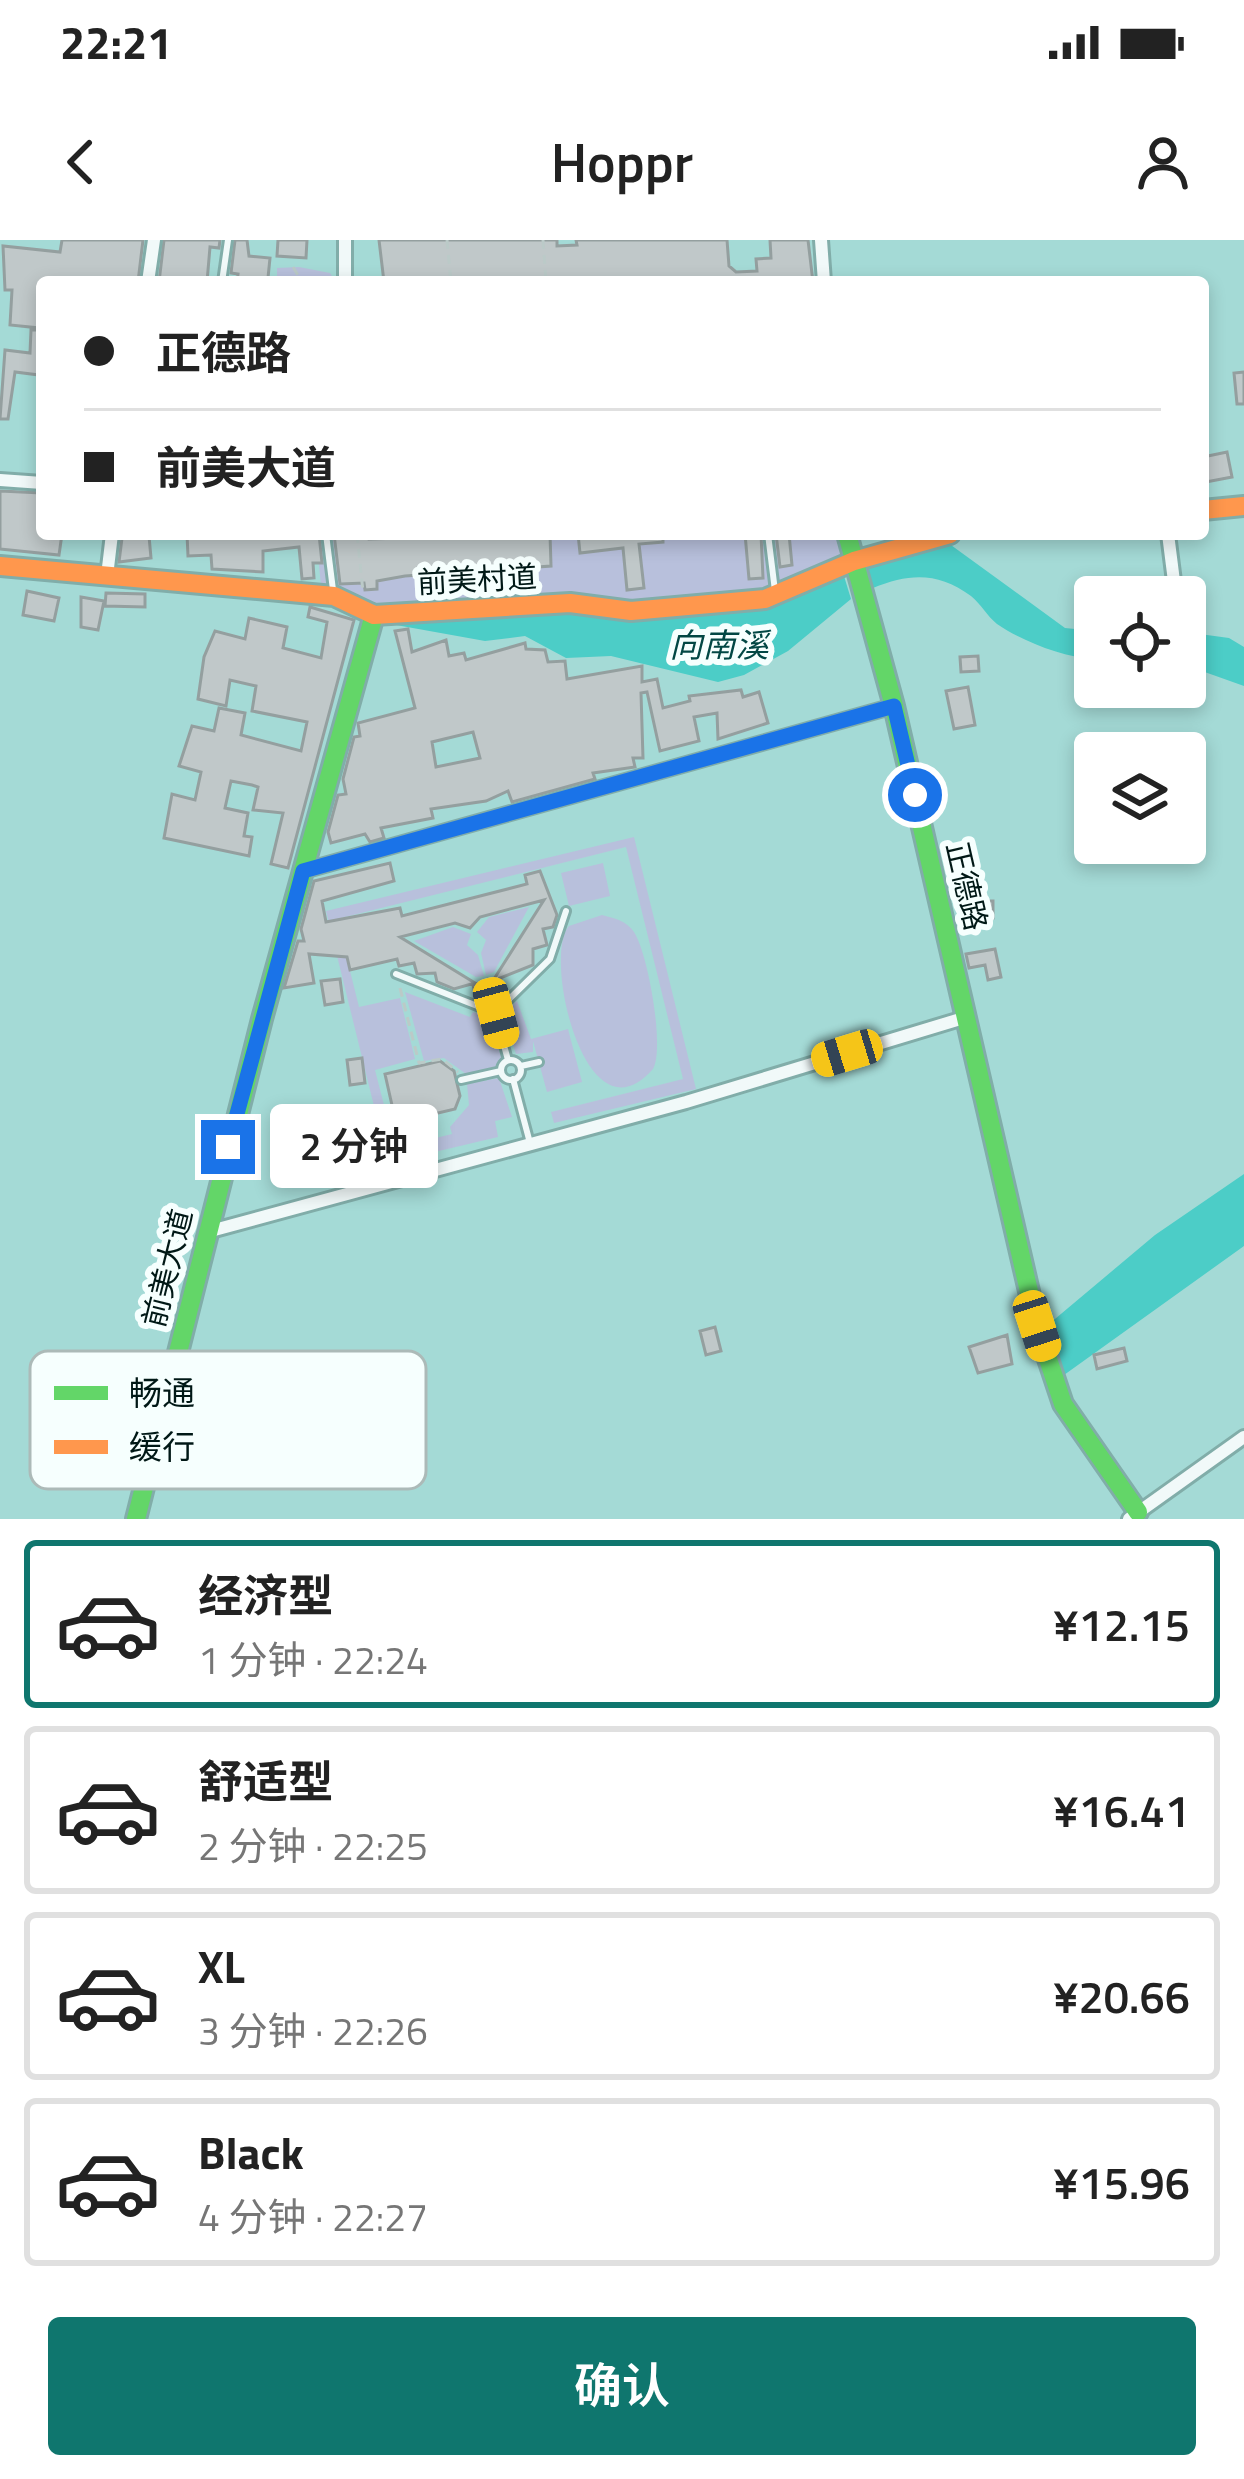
<!DOCTYPE html>
<html lang="zh">
<meta charset="utf-8">
<style>
body{margin:0;font-family:"Titillium Web","Noto Sans SC",sans-serif;background:#f2f2f2;color:#222;height:100vh;display:flex;flex-direction:column;font-size:45px;white-space:nowrap}
*{box-sizing:border-box;margin:0}
p{font-size:39px;color:#767676}
.icon{flex:none;width:66px;height:66px;fill:none;stroke:currentColor;stroke-width:2;stroke-linecap:round;stroke-linejoin:round}
.map{position:relative;height:1279px;overflow:hidden}
.side{display:flex;flex-direction:column;background:#fff;flex:1}
.side>*{flex:none}
.banner{position:absolute;left:36px;top:36px;width:1173px;height:264px;border-radius:12px;box-shadow:0 6px 18px #0003;display:grid;align-content:center;height:264px;padding:0 48px;background:#fff}
.fabs{position:absolute;left:1074px;top:336px;display:grid;gap:24px}
.fabs a{display:grid;place-items:center;width:132px;height:132px;border-radius:12px;background:#fff;box-shadow:0 6px 18px #0003;font-size:60px}
.end{position:absolute;width:54px;height:54px;margin:-27px;border:15px solid #1a73e8;background:#fff;box-shadow:0 0 0 6px #fff}
.from{border-radius:50%}
.bubble{position:absolute;height:84px;border-radius:12px;background:#fff;box-shadow:0 6px 18px #0003;font-size:39px;font-weight:600;line-height:84px;text-align:center}
.car{position:absolute;width:36px;height:72px;margin:-36px -18px;border-radius:15px;box-shadow:0 0 9px 3px #0007;background:linear-gradient(#f5c518 24%,#345 0 40%,#f5c518 0 76%,#345 0 86%,#f5c518 0)}
.banner b{display:flex;align-items:center;gap:42px;height:114px;font-size:45px}
.banner b+b{border-top:3px solid #e0e0e0}
.banner i{width:30px;height:30px;background:#222}
ul{padding:21px 0 0;list-style:none}
li{display:flex;align-items:center;gap:36px;height:168px;margin:0 24px 18px;padding:0 24px;border:6px solid #e0e0e0;border-radius:12px}
li div{flex:1}
li b{display:block;font-size:45px}
li em{font-style:normal;font-weight:600}
li.on{border-color:#0f766e}
li>.icon{width:108px;height:108px;stroke-width:1.5}
.button{display:flex;gap:24px;margin-top:auto;padding:24px 48px}
.button a{flex:1;height:138px;border-radius:12px;background:#0f766e;color:#fff;font-size:48px;font-weight:600;line-height:138px;text-align:center}
.status{display:flex;justify-content:space-between;align-items:center;height:84px;padding:0 60px;background:#fff;direction:ltr}
.status svg{height:33px;fill:currentColor}
header{display:flex;justify-content:space-between;align-items:center;height:156px;padding:0 48px;background:#fff;font-size:54px;font-weight:600}
.map>svg:first-child{display:block}
.green{fill:#b8c0dc}
.water{fill:#4ccdc7}
.building{fill:#c0c8c9;stroke:#949f9f;stroke-width:3;fill-rule:evenodd}
.lines{fill:none;stroke-linecap:round;stroke-linejoin:round}
.lane-casing{stroke:#81ada9;stroke-width:12}
.street-casing{stroke:#81ada9;stroke-width:18}
.fast-casing{stroke:#81ada9;stroke-width:24}
.slow-casing{stroke:#81ada9;stroke-width:24}
.path{stroke:#bbcac8;stroke-width:3;stroke-dasharray:9 6;stroke-linecap:butt}
.lane{stroke:#f1f9f9;stroke-width:6}
.street{stroke:#f1f9f9;stroke-width:12}
.fast{stroke:#63d668;stroke-width:18}
.slow{stroke:#ff974d;stroke-width:18}
.route{stroke:#1a73e8;stroke-width:15}
.labels{text-anchor:middle;dominant-baseline:central;stroke-width:12;stroke-linejoin:round;paint-order:stroke}
.street-label{font-size:30px;fill:#001816;stroke:#f6fffe}
.water-label{font-size:33px;font-style:italic;fill:#024744;stroke:#f6fffe}
.key{fill:#f6fffe;stroke:#acbab8;stroke-width:3}
.key-label{font-size:33px;fill:#001816}
</style>
<div class="status"><b>22:21</b><svg viewBox="0 0 49 12"><path d="M0 12V9h3v3zM5 12V6h3v6zM10 12V3h3v9zM15 12V0h3v12zM26 1h20v11H26zM47 4h2v5h-2z"/></svg></div>
<header><svg class="icon" aria-label="back" viewBox="0 0 24 24"><path d="M15 5l-7 7 7 7"/></svg>Hoppr<svg class="icon" aria-label="person" viewBox="0 0 24 24"><circle cx="12" cy="8" r="4"/><path d="M4 21q1-7 8-7t8 7"/></svg></header>
<div class="map">
<svg width="1244" height="1279" viewBox="0 0 1244 1279">
<rect width="100%" height="100%" fill="#a4dad6"/>
<path class="green" d="M299,27L330,33L336,42H277V28Z
M316,294H855L857,309L758,355L375,371L321,346Z
M634,597L696,849L554,883L551,872L683,839L626,607L337,679L359,767L400,758L415,819L375,830L395,908L452,894L450,887L469,865L467,844L499,838L512,877L495,881L498,897L388,923L326,671Z
M603,623L610,656L569,666L561,633Z
M529,667L494,732L486,735L481,713L486,700L477,692L489,677Z
M602,675C614,678 627,681 634,692C648,713 665,809 653,829C585,907 542,714 569,686Z
M453,687L471,694L467,705L478,715L484,736L476,737L414,701Z
M405,752L470,777L473,772L490,778L501,817L494,829L466,834L444,818L424,821Z
M517,761L531,799L568,789L582,842L547,852L533,801V812L516,814L503,774Z"/>
<path class="water" d="M944,300L1065,388L1095,391V420C1062,416 1025,403 997,384C987,376 981,364 971,356C938,332 910,333 873,348L867,329Z
M844,336L851,359L788,411L744,435L718,442L611,416L566,418L525,396L485,401L385,383L577,368L767,366Z
M1185,392L1229,398L1244,407V446L1185,425Z
M1244,934V1006L1064,1135L1049,1084L1155,995Z"/>
<path class="building" d="M62,0H143L138,42H42L40,88L10,85L12,50H5L3,6L60,12Z
M164,0H220L219,8L210,7L207,42H159Z
M235,0H247L249,16L270,18L268,38L237,42L238,34L231,33Z
M278,0H307L306,18L277,16Z
M379,0H557V6L577,5L576,0H727L729,26L736,32L757,31L756,19L771,18L770,0H808L813,42H384Z
M31,90H42L39,135L15,132L8,179H0L5,110L30,113Z
M1244,132V164H1237L1234,133Z
M1227,212L1232,237L1206,242L1203,217Z
M0,251L42,253V294H62L59,315L0,309Z
M187,294H319L322,323H313L314,338L302,339L299,307L263,311V332L212,329L211,315L188,316Z
M334,294H368L369,299L550,294L551,326L405,336L377,341V349L365,350L364,343L340,344Z
M578,294H663V302L639,304L644,348L627,350L623,308L580,313Z
M745,294H761L763,338L749,339Z
M776,294H789L792,325L780,327Z
M149,296L151,318L119,322L122,298Z
M27,351L59,358L54,381L23,375Z
M106,353L145,354V367L105,366Z
M81,357L104,361L98,390L81,387Z
M310,367L354,380L288,628L271,624L283,573L253,570L258,547L252,545L231,541L225,568L248,573L244,596L252,597L249,616L164,598L172,554L195,560L201,532L179,526L192,486L214,491L219,468L245,473L241,495L301,511L307,482L252,471L256,446L230,440L226,466L198,459L204,417L215,391L245,399L249,378L287,387L283,408L321,418L327,382L308,377Z
M408,389L412,412L446,400L449,416L464,413L466,420L525,403L526,409L545,410L548,422L565,421L567,439L642,426V442L657,439L663,468L690,461L689,456L741,450L743,457L759,452L768,483L718,499L717,473L694,477L699,501L660,511L647,452L641,453L643,518H633L635,527L593,533L595,539L512,562L508,551L486,561L431,569L433,578L381,588L384,598L370,602L365,594L331,603L328,592L338,555L346,554L343,539L354,497L360,496L358,483L415,468L395,391ZM473,492L480,518L436,527L432,502Z
M978,416L979,431L961,432L960,417Z
M968,447L975,485L954,489L946,451Z
M390,623L394,641L322,661L326,682L400,668L402,676L527,644L525,635L540,631L557,675L553,687L543,689L547,705L533,709V725L500,738L506,752L493,764L476,757L473,745L494,739L544,660L480,677L470,688L455,683L400,697L475,743L454,749L437,742L435,733L417,734L414,723L399,726L397,719L350,730L347,717L309,714L314,743L284,748L298,701H304L301,689L314,641Z
M970,661H993V678H970Z
M995,709L1001,737L988,740L985,725L969,728L966,714Z
M340,739L343,762L325,765L321,741Z
M362,818L365,843L350,845L347,820Z
M440,821L454,831L460,856L455,869L396,883L385,834Z
M715,1087L721,1111L706,1115L700,1091Z
M1007,1095L1012,1124L978,1133L969,1107Z
M1124,1108L1127,1121L1097,1129L1094,1115Z"/>
<g class="lines">
<defs>
<path id="lane" d="M222,42L228,0
M326,294L333,350
M768,294L775,351
M396,734L495,773
M495,773L550,719L566,671
M495,773L508,820
M501 830a10 10 0 1 1 20 0a10 10 0 1 1-20 0Z
M521,826L539,822
M513,839L530,903
M461,840L501,831"/>
<path id="street" d="M821,0L824,42
M148,42L154,0
M345,42V0
M0,240L42,243
M1168,294L1176,357
M107,336L112,294
M303,631L894,466
M207,992L686,862L967,777
M1129,1279L1244,1197"/>
<path id="fast" d="M847,294L894,466L1037,1086L1063,1164L1138,1272
M136,1279L262,779L374,375"/>
<path id="slow" d="M1203,270L1244,266
M0,326L334,356L374,375L570,363L631,371L765,359L854,321L950,294"/>
</defs>
<use href="#lane" class="lane-casing"/>
<use href="#street" class="street-casing"/>
<use href="#fast" class="fast-casing"/>
<use href="#slow" class="slow-casing"/>
<path class="path" d="M447,0L451,42
M543,0L546,42
M293,27L302,42
M357,294L363,352
M400,748L419,823L442,819L458,832"/>
<use href="#lane" class="lane"/>
<use href="#street" class="street"/>
<use href="#fast" class="fast"/>
<use href="#slow" class="slow"/>
</g>
<g class="lines">
<path class="route" d="M228,907L303,631L894,466L915,555"/>
</g>
<g class="labels">
<g class="street-label">
<text transform="translate(477 339) rotate(-3)">前美村道</text>
<text transform="translate(967 646) rotate(77)">正德路</text>
<text transform="translate(167 1028) rotate(-76)">前美大道</text>
</g>
<g class="water-label">
<text x="719" y="405">向南溪</text>
</g>
</g>
<rect x="30" y="1111" width="396" height="138" rx="18" class="key"/>
<rect x="54" y="1146" width="54" height="14" fill="#63d668"/>
<rect x="54" y="1200" width="54" height="14" fill="#ff974d"/>
<g class="key-label">
<text x="129" y="1165">畅通</text>
<text x="129" y="1219">缓行</text>
</g>
</svg>
<div class="fabs">
<a><svg class="icon" aria-label="locate" viewBox="0 0 24 24"><circle cx="12" cy="12" r="6"/><path d="M12 2v4M12 18v4M2 12h4M18 12h4"/></svg></a>
<a><svg class="icon" aria-label="layers" viewBox="0 0 24 24"><path d="M12 4l9 5-9 5-9-5zM3 14l9 5 9-5"/></svg></a>
</div>
<i class="end from" style="left:915px;top:555px"></i>
<i class="end" style="left:228px;top:907px"></i>
<div class="bubble" style="left:270px;top:864px;width:168px">2 分钟</div>
<i class="car" style="left:496px;top:773px;rotate:165deg"></i>
<i class="car" style="left:847px;top:813px;rotate:253deg"></i>
<i class="car" style="left:1037px;top:1086px;rotate:162deg"></i>
<div class="banner">
<b><i class="from"></i>正德路</b>
<b><i></i>前美大道</b>
</div>
</div>
<section class="side">
<ul>
<li class="on"><svg class="icon" aria-label="car" viewBox="0 0 24 24"><path d="M5 17H2v-5l4-1 3-4h7l3 4 3 1v5h-3M9 17h6M6 11h13"/><circle cx="7" cy="17" r="2"/><circle cx="17" cy="17" r="2"/></svg><div><b>经济型</b><p>1 分钟 · 22:24</p></div><em>¥12.15</em></li>
<li><svg class="icon" aria-label="car" viewBox="0 0 24 24"><path d="M5 17H2v-5l4-1 3-4h7l3 4 3 1v5h-3M9 17h6M6 11h13"/><circle cx="7" cy="17" r="2"/><circle cx="17" cy="17" r="2"/></svg><div><b>舒适型</b><p>2 分钟 · 22:25</p></div><em>¥16.41</em></li>
<li><svg class="icon" aria-label="car" viewBox="0 0 24 24"><path d="M5 17H2v-5l4-1 3-4h7l3 4 3 1v5h-3M9 17h6M6 11h13"/><circle cx="7" cy="17" r="2"/><circle cx="17" cy="17" r="2"/></svg><div><b>XL</b><p>3 分钟 · 22:26</p></div><em>¥20.66</em></li>
<li><svg class="icon" aria-label="car" viewBox="0 0 24 24"><path d="M5 17H2v-5l4-1 3-4h7l3 4 3 1v5h-3M9 17h6M6 11h13"/><circle cx="7" cy="17" r="2"/><circle cx="17" cy="17" r="2"/></svg><div><b>Black</b><p>4 分钟 · 22:27</p></div><em>¥15.96</em></li>
</ul>
<div class="button"><a>确认</a></div>
</section>
